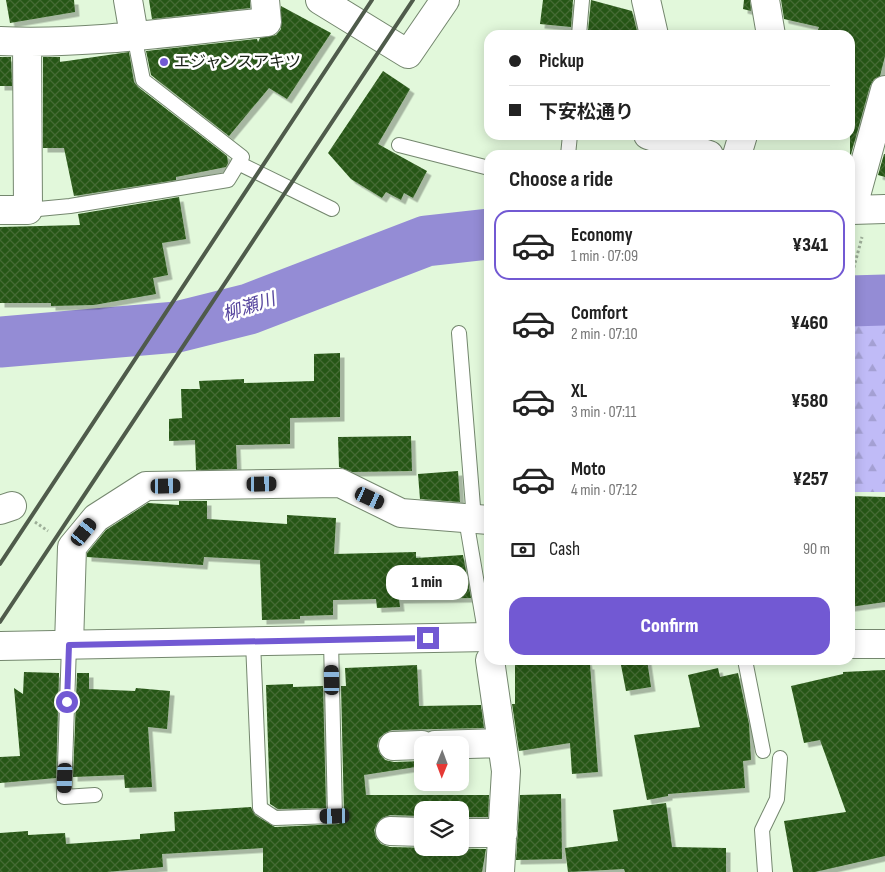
<!DOCTYPE html>
<meta charset="utf-8">
<style>
body{margin:0;font-family:"Sofia Sans Condensed","Noto Sans JP",sans-serif;background:#f2f2f2;color:#222;height:100vh;display:flex;flex-direction:column;font-size:19px;white-space:nowrap}
*{box-sizing:border-box;margin:0}
p{font-size:16px;color:#767676}
.icon{flex:none;width:28px;height:28px;fill:none;stroke:currentColor;stroke-width:2;stroke-linecap:round;stroke-linejoin:round}
.map{position:relative;flex:1;overflow:hidden}
.sheet{position:absolute;left:484px;top:150px;width:371px;height:515px;display:flex;flex-direction:column;background:#fff;border-radius:15px;box-shadow:0 2px 12px #0003}
.sheet>*{flex:none}
.hud{position:absolute;left:484px;top:30px;width:371px;height:110px;border-radius:15px;box-shadow:0 2px 12px #0003;display:grid;align-content:center;height:110px;padding:0 25px;background:#fff}
.needle{width:32px;rotate:181deg}
.tools{position:absolute;left:414px;top:736px;display:grid;gap:10px}
.tools a{display:grid;place-items:center;width:55px;height:55px;border-radius:10px;background:#fff;box-shadow:0 2px 12px #0003;font-size:25px}
.end{position:absolute;width:22px;height:22px;margin:-11px;border:6px solid #7259d3;background:#fff;box-shadow:0 0 0 2px #fff}
.from{border-radius:50%}
.bubble{position:absolute;height:35px;border-radius:15px;background:#fff;box-shadow:0 2px 12px #0003;font-size:16px;font-weight:800;line-height:35px;text-align:center}
.car{position:absolute;width:15px;height:30px;margin:-15px -8px;border-radius:6px;box-shadow:0 0 4px 1px #0007;background:linear-gradient(#222 24%,#8ab4d8 0 40%,#222 0 76%,#8ab4d8 0 86%,#222 0)}
.hud b{display:flex;align-items:center;gap:18px;height:48px;font-size:19px}
.hud b+b{border-top:1px solid #e0e0e0}
.hud i{width:12px;height:12px;background:#222}
ul{padding:0;list-style:none}
li{display:flex;align-items:center;gap:15px;height:70px;margin:0 10px 8px;padding:0 15px;border:2px solid transparent;border-radius:15px}
li div{flex:1}
li b{display:block;font-size:19px}
li em{font-style:normal;font-weight:800}
li.active{border-color:#7259d3}
li>.icon{width:45px;height:45px;stroke-width:1.5}
h2{padding:0 25px;font-size:22px;line-height:60px}
.pay{display:flex;align-items:center;gap:12px;height:55px;padding:0 25px;font-size:19px}
.pay p{margin-inline-start:auto}
.button{display:flex;gap:10px;margin-top:auto;padding:10px 25px}
.button a{flex:1;height:58px;border-radius:15px;background:#7259d3;color:#fff;font-size:20px;font-weight:800;line-height:58px;text-align:center}
.map>svg:first-child{display:block}
.forest{fill:url(#forest-firs)}
.lines{fill:none;stroke-linecap:round;stroke-linejoin:round}
.river{stroke:#948cd5;stroke-width:51}
.building{fill:url(#building-cross-hatch);filter:url(#shadow)}
.service-casing{stroke:#74876e;stroke-width:16}
.minor-casing{stroke:#74876e;stroke-width:30}
.tertiary-casing{stroke:#74876e;stroke-width:30}
.path{stroke:#9dae98;stroke-width:3;stroke-dasharray:2.5 2.5;stroke-linecap:butt}
.service{stroke:#fff;stroke-width:14}
.minor{stroke:#fff;stroke-width:28}
.tertiary{stroke:#fff;stroke-width:28}
.rail{stroke:#4f5b4b;stroke-width:4}
.route{stroke:#7259d3;stroke-width:6}
.poi-dot{fill:#7259d3;stroke:#fff;stroke-width:2}
.labels{text-anchor:middle;dominant-baseline:central;stroke-width:5;stroke-linejoin:round;paint-order:stroke}
.poi-label{font-size:16px;fill:#1a2217;stroke:#fff;text-anchor:start}
.water-label{font-size:18px;font-style:italic;fill:#56459e;stroke:#fff}
</style>
<div class="map">
<svg width="885" height="872" viewBox="0 0 885 872">
<defs>
<pattern id="forest-firs" width="22" height="20" patternUnits="userSpaceOnUse" patternTransform="scale(1.25)"><rect width="22" height="20" fill="#c0bbf7"/><path d="M5 1l3.5 6h-7zM16 11l3.5 6h-7z" fill="#a4a0d3"/></pattern>
<pattern id="building-cross-hatch" width="8" height="8" patternUnits="userSpaceOnUse" patternTransform="scale(1.25)"><rect width="8" height="8" fill="#275615"/><path d="M0 0l8 8M0 8l8-8" fill="none" stroke="#446b36"/></pattern>
<filter id="shadow"><feDropShadow dx="4.5" dy="4.5" stdDeviation="0" flood-color="#0004"/></filter>
</defs>
<rect width="100%" height="100%" fill="#e2f8db"/>
<path class="forest" d="M850,324L885,325V492H850Z"/>
<g class="lines">
<path class="river" d="M850,301L885,300
M0,342L177,327L249,309L426,241L489,234"/>
</g>
<path class="building" d="M6,0H74L75,12L10,23Z
M149,0H250V8L152,19Z
M543,0H573L571,27L540,24Z
M591,0L632,11L638,35H591L593,30H588Z
M744,0H750L751,11L743,9Z
M781,0H885V56L880,76L874,79L870,86L850,158V35H834L818,30L819,27L784,19Z
M281,6L331,33L287,99L269,88L229,136L151,75L146,51L257,39L258,42L260,38L276,35L281,29Z
M129,52L134,82L138,87L227,156L228,163L226,167L176,177V180L74,196L64,148H43V57H60V62Z
M0,57H11L12,86H0Z
M383,71L410,89L378,144L427,171L413,198L404,193L401,200L386,192L382,198L351,179L328,153Z
M884,154H885V177L878,175Z
M179,197L186,239L162,243L168,275L153,278L156,294L94,305L51,306V303H0V227L80,225L78,214Z
M340,353V417L290,418V444L236,445L237,469L196,470L195,440L169,441V419L182,418L181,389H200L199,381L244,379V383L314,381V354Z
M411,436L412,471L352,472L339,467L338,437Z
M458,471L460,502L420,499L418,474Z
M850,496L885,497V602L850,607Z
M179,501H207V519L287,524V515L336,518L334,554L416,552V558L463,555L471,598L399,599L400,607L377,608L376,599L333,600V615L300,616V619L262,620L260,560L204,557L203,565L87,557V553L106,530L148,503L179,505Z
M515,660H587L588,665H590L598,772L572,774L570,743L519,751L512,704H515Z
M620,660H647L651,687L626,691Z
M417,665L419,706L481,705L484,728L392,730L385,733L379,738L377,746L380,754L385,760L394,762L422,761V766L364,775L366,795H489L488,817H460V810H422V816L390,815L382,818L377,823L374,830L376,838L381,844L390,847L486,849L482,872H263V848L162,854L163,867L107,872H0V833L28,831V835L65,833L66,844L140,839V834L175,831L174,812L251,807L255,815L275,827L339,824L344,816L341,686H346L345,668Z
M718,668L720,677L738,673L749,724L751,760L743,761L745,788L668,794V796L647,800L634,735L700,727L688,675Z
M885,670V856L815,872H793L784,821L846,812L820,740L804,743L791,686L843,674V672Z
M24,672L59,673L56,778L0,783V757L20,756L14,688L23,694Z
M77,673H89V689L135,691L136,688L170,691L167,729L148,727L152,787L125,788L124,775L73,777Z
M293,684V687L323,686L326,808L278,809L270,804L266,685Z
M561,794L562,859L516,860L520,795Z
M666,803L672,847L726,848V872H625L624,869L568,872L565,848L618,841L613,810Z"/>
<g class="lines">
<defs>
<path id="service" d="M579,35L582,0
M399,145L489,168
M568,155L570,135
M238,163L332,209
M28,210L70,206L228,180L242,157L143,80L134,35
M459,333L474,519
M466,519L486,637
M253,642L260,808L275,818L335,816L331,641
M69,645L64,797L95,795
M745,660L763,751
M765,872L762,830L777,799L780,758"/>
<path id="minor" d="M128,0L134,35
M320,0L408,54L445,0
M646,0L654,35
M765,0L771,35
M0,41C86,45 180,31 267,22L265,0
M885,90L852,210L885,209
M648,135L709,155
M737,155L743,135
M0,210H28L27,42
M0,510L12,506
M69,645L72,547L96,518L146,486L340,483L401,513L489,520
M490,660L506,771L500,872
M435,745L502,743
M393,746L422,745
M390,831L422,832
M460,833H503"/>
<path id="tertiary" d="M850,644H885
M0,646L489,637"/>
</defs>
<use href="#service" class="service-casing"/>
<use href="#minor" class="minor-casing"/>
<use href="#tertiary" class="tertiary-casing"/>
<path class="path" d="M850,282L862,237
M35,522L48,531"/>
<use href="#service" class="service"/>
<use href="#minor" class="minor"/>
<use href="#tertiary" class="tertiary"/>
<path class="rail" d="M0,564L372,0
M0,622L413,0"/>
</g>
<g class="lines">
<path class="route" d="M67,702L69,645L428,638"/>
</g>
<circle class="poi-dot" cx="164" cy="62" r="5"/>
<g class="labels">
<g class="poi-label">
<text x="174" y="62">エジャンスアキツ</text>
</g>
<g class="water-label">
<text transform="translate(249 307) rotate(-18)">柳瀬川</text>
</g>
</g>
</svg>
<div class="tools">
<a><svg class="needle" viewBox="-14 -14 28 28"><path d="M0-13l5 13h-10z" fill="#e53935"/><path d="M0 13l5-13h-10z" fill="#767676"/></svg></a>
<a><svg class="icon" aria-label="layers" viewBox="0 0 24 24"><path d="M12 4l9 5-9 5-9-5zM3 14l9 5 9-5"/></svg></a>
</div>
<i class="end from" style="left:67px;top:702px"></i>
<i class="end" style="left:428px;top:638px"></i>
<div class="bubble" style="left:386px;top:565px;width:82px">1 min</div>
<i class="car" style="left:262px;top:484px;rotate:89deg"></i>
<i class="car" style="left:166px;top:486px;rotate:89deg"></i>
<i class="car" style="left:370px;top:498px;rotate:115deg"></i>
<i class="car" style="left:84px;top:532px;rotate:39deg"></i>
<i class="car" style="left:332px;top:680px;rotate:359deg"></i>
<i class="car" style="left:65px;top:778px;rotate:182deg"></i>
<i class="car" style="left:335px;top:816px;rotate:269deg"></i>
<div class="hud">
<b><i class="from"></i>Pickup</b>
<b><i></i>下安松通り</b>
</div>
<section class="sheet">
<h2>Choose a ride</h2>
<ul>
<li class="active"><svg class="icon" aria-label="car" viewBox="0 0 24 24"><path d="M5 17H2v-5l4-1 3-4h7l3 4 3 1v5h-3M9 17h6M6 11h13"/><circle cx="7" cy="17" r="2"/><circle cx="17" cy="17" r="2"/></svg><div><b>Economy</b><p>1 min · 07:09</p></div><em>¥341</em></li>
<li><svg class="icon" aria-label="car" viewBox="0 0 24 24"><path d="M5 17H2v-5l4-1 3-4h7l3 4 3 1v5h-3M9 17h6M6 11h13"/><circle cx="7" cy="17" r="2"/><circle cx="17" cy="17" r="2"/></svg><div><b>Comfort</b><p>2 min · 07:10</p></div><em>¥460</em></li>
<li><svg class="icon" aria-label="car" viewBox="0 0 24 24"><path d="M5 17H2v-5l4-1 3-4h7l3 4 3 1v5h-3M9 17h6M6 11h13"/><circle cx="7" cy="17" r="2"/><circle cx="17" cy="17" r="2"/></svg><div><b>XL</b><p>3 min · 07:11</p></div><em>¥580</em></li>
<li><svg class="icon" aria-label="car" viewBox="0 0 24 24"><path d="M5 17H2v-5l4-1 3-4h7l3 4 3 1v5h-3M9 17h6M6 11h13"/><circle cx="7" cy="17" r="2"/><circle cx="17" cy="17" r="2"/></svg><div><b>Moto</b><p>4 min · 07:12</p></div><em>¥257</em></li>
</ul>
<div class="pay"><svg class="icon" aria-label="cash" viewBox="0 0 24 24"><path d="M3 7h18v10H3z"/><circle cx="12" cy="12" r="2"/></svg>Cash<p>90 m</p></div>
<div class="button"><a>Confirm</a></div>
</section>
</div>
